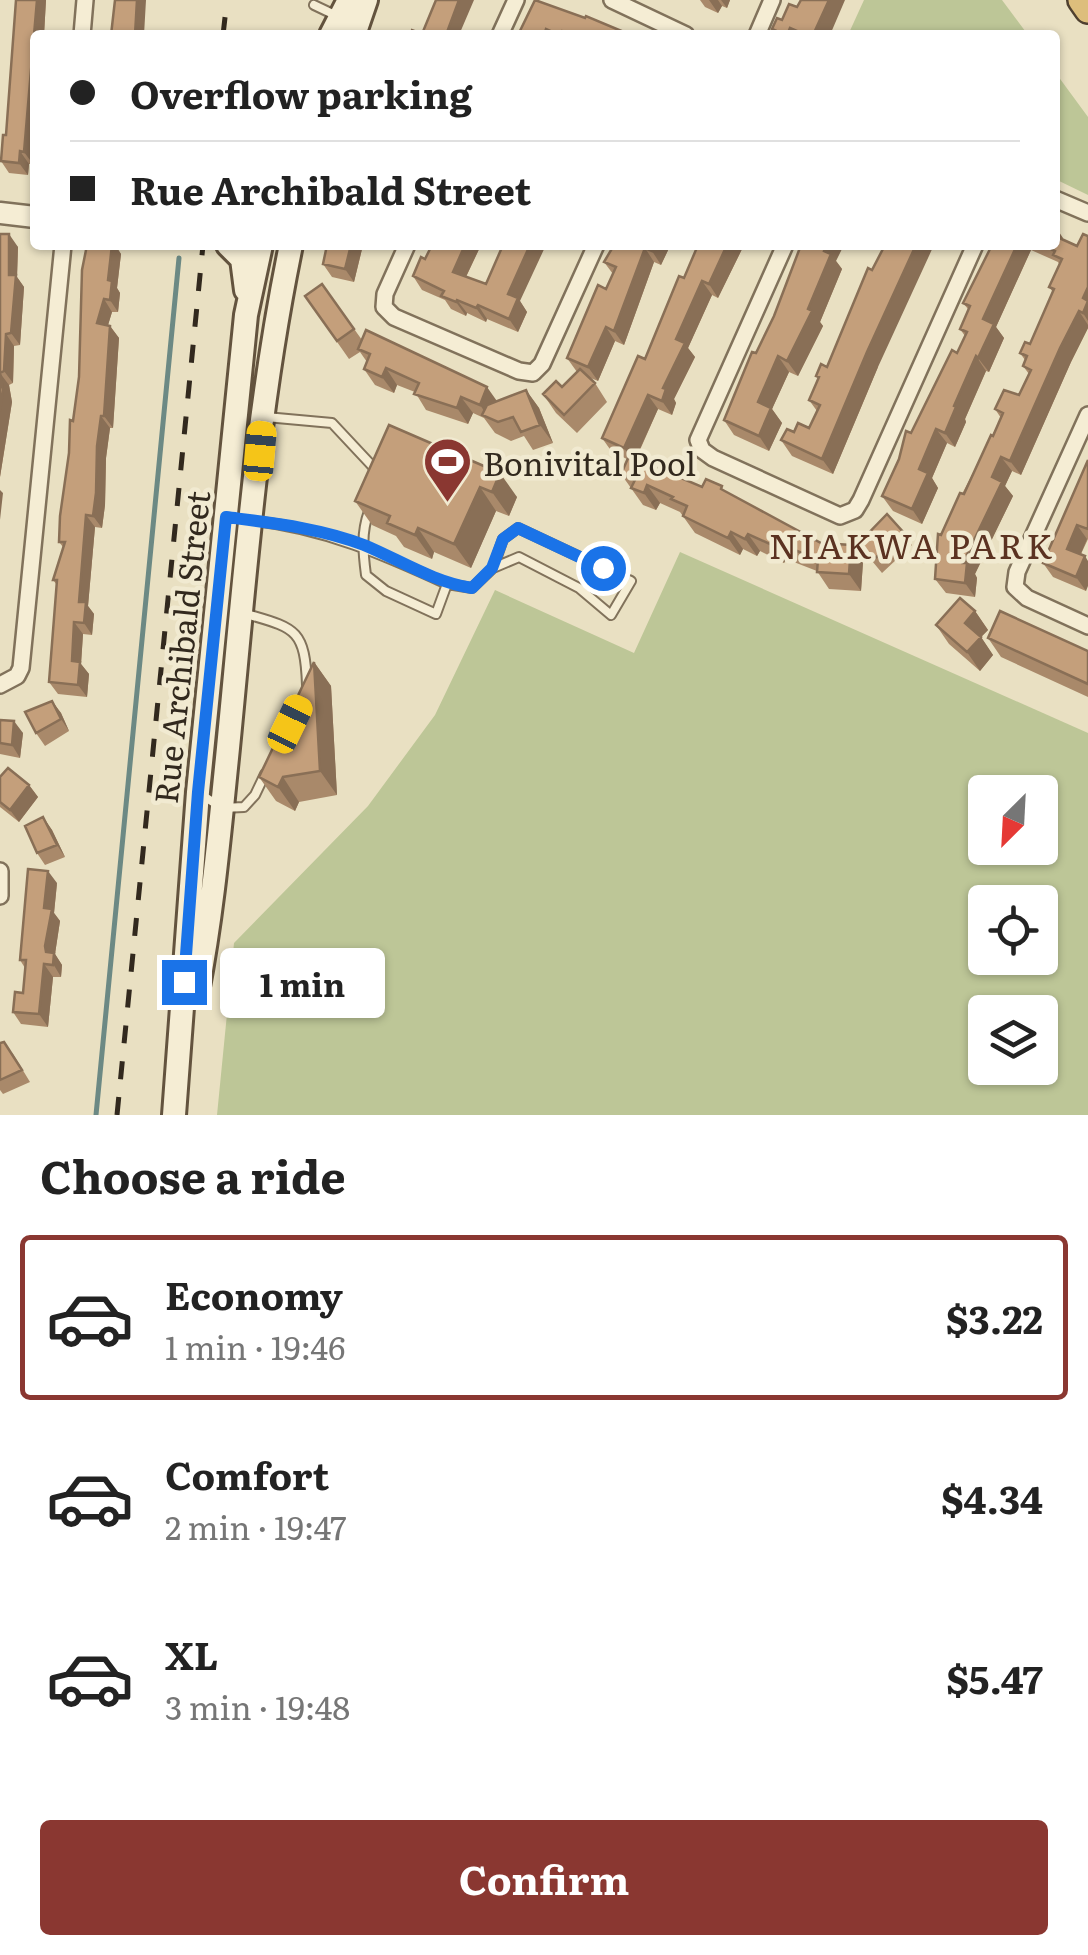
<!DOCTYPE html>
<meta charset="utf-8">
<style>
body{margin:0;font-family:Literata,serif;background:#f6f6f6;color:#222;height:100vh;display:flex;flex-direction:column;font-size:38px;white-space:nowrap}
*{box-sizing:border-box;margin:0}
p{font-size:32px;color:#767676}
.icon{flex:none;width:55px;height:55px;fill:none;stroke:currentColor;stroke-width:2;stroke-linecap:round;stroke-linejoin:round}
.map{position:relative;height:1115px;overflow:hidden}
.side{display:flex;flex-direction:column;background:#fff;flex:1}
.side>*{flex:none}
.hud{position:absolute;left:30px;top:30px;width:1030px;height:220px;border-radius:10px;box-shadow:0 2px 8px #0004;display:grid;align-content:center;height:220px;padding:0 40px;background:#fff}
.needle{width:65px;rotate:204deg}
.fabs{position:absolute;left:968px;top:775px;display:grid;gap:20px}
.fabs a{display:grid;place-items:center;width:90px;height:90px;border-radius:10px;background:#fff;box-shadow:0 2px 8px #0004;font-size:50px}
.end{position:absolute;width:45px;height:45px;margin:-22px;border:12px solid #1a73e8;background:#fff;box-shadow:0 0 0 5px #fff}
.from{border-radius:50%}
.bubble{position:absolute;height:70px;border-radius:10px;background:#fff;box-shadow:0 2px 8px #0004;font-size:32px;font-weight:700;line-height:70px;text-align:center}
.car{position:absolute;width:30px;height:60px;margin:-30px -15px;border-radius:12px;box-shadow:0 0 8px 2px #0007;background:linear-gradient(#f5c518 24%,#345 0 40%,#f5c518 0 76%,#345 0 86%,#f5c518 0)}
.hud b{display:flex;align-items:center;gap:35px;height:95px;font-size:38px}
.hud b+b{border-top:2px solid #e0e0e0}
.hud i{width:25px;height:25px;background:#222}
ul{padding:0;list-style:none}
li{display:flex;align-items:center;gap:30px;height:165px;margin:0 20px 15px;padding:0 20px;border:5px solid transparent;border-radius:10px}
li div{flex:1}
li b{display:block;font-size:38px}
li em{font-style:normal;font-weight:700}
li.current{border-color:#8a3731}
li>.icon{width:90px;height:90px;stroke-width:1.5}
h2{padding:0 40px;font-size:45px;line-height:120px}
.cta{display:flex;gap:20px;margin-top:auto;padding:20px 40px}
.cta a{flex:1;height:115px;border-radius:10px;background:#8a3731;color:#fff;font-size:40px;font-weight:700;line-height:115px;text-align:center}
.map>svg:first-child{display:block}
.green{fill:#bdc697;fill-rule:evenodd}
.lines{fill:none;stroke-linecap:round;stroke-linejoin:round}
.stream{stroke:#6c8984;stroke-width:5}
.service-casing{stroke:#81725b;stroke-width:12}
.minor-casing{stroke:#81725b;stroke-width:20}
.tertiary-casing{stroke:#81725b;stroke-width:25}
.secondary-casing{stroke:#63533e;stroke-width:28}
.trunk-casing{stroke:#4f402f;stroke-width:30}
.service{stroke:#f5edd4;stroke-width:8}
.minor{stroke:#f5edd4;stroke-width:15}
.tertiary{stroke:#f5edd4;stroke-width:20}
.secondary{stroke:#f5edd4;stroke-width:22}
.trunk{stroke:#ddbe7c;stroke-width:25}
.rail{stroke:#32291e;stroke-width:5;stroke-dasharray:18 18;stroke-linecap:butt}
.wall{fill:#a9896a}
.shaded-wall{fill:#896f56}
.building{fill:#c49f7b;stroke:#896f56;stroke-width:2.5}
.route{stroke:#1a73e8;stroke-width:12}
.labels{text-anchor:middle;dominant-baseline:central;stroke-width:9;stroke-linejoin:round;paint-order:stroke}
.poi-label{font-size:32px;fill:#32291e;stroke:#f1ead1;text-anchor:start}
.street-label{font-size:32px;fill:#32291e;stroke:#f1ead1}
.neighbourhood-label{font-size:35px;letter-spacing:2.5px;fill:#5b3221;stroke:#f1ead1}
</style>
<div class="map">
<svg width="1088" height="1115" viewBox="0 0 1088 1115">
<rect width="100%" height="100%" fill="#e9e0c2"/>
<path class="green" d="M864,0H1002L1028,35H848Z
M1055,72L1088,117V195L1055,179Z
M680,552L1088,733V1115H217L234,943L368,806L435,715L495,590L634,653ZM1040,792V848H985V792ZM985,902H1040V958H985ZM985,1012H1040V1068H985Z"/>
<g class="lines">
<path class="stream" d="M96,1115L179,258"/>
<defs>
<path id="service" d="M314,5L335,15
M266,417L332,423L376,470
M255,521C325,529 384,555 447,584L436,614L386,591L366,575C363,552 361,533 369,511
M447,584L472,588L493,568L503,539L518,528L631,581L611,615L579,588L519,557L493,568
M243,613C294,628 305,627 307,685
M202,795L222,808L244,807L255,795L265,774"/>
<path id="minor" d="M612,0L686,35
M82,35L85,0
M500,35L516,0
M757,35L772,0
M1055,199L1088,213
M407,245L385,294L384,307L394,317L519,371L533,373L542,364L596,245
M785,245L698,440L702,450L713,458L840,516L855,510L861,500L975,245
M1088,415L1017,572L1015,587L1027,598L1088,626
M0,685L17,676L21,668L63,245
M0,871V896"/>
<path id="tertiary" d="M0,213L35,217"/>
<path id="secondary" d="M331,35L349,0
M354,35L366,0
M228,245L242,259L246,290
M197,992C212,915 219,836 227,758C244,587 256,414 291,245
M174,1115L198,792L246,315L261,245"/>
<path id="trunk" d="M1081,0L1088,10"/>
</defs>
<use href="#service" class="service-casing"/>
<use href="#minor" class="minor-casing"/>
<use href="#tertiary" class="tertiary-casing"/>
<use href="#secondary" class="secondary-casing"/>
<use href="#trunk" class="trunk-casing"/>
<use href="#service" class="service"/>
<use href="#minor" class="minor"/>
<use href="#tertiary" class="tertiary"/>
<use href="#secondary" class="secondary"/>
<use href="#trunk" class="trunk"/>
<path class="rail" d="M223,35L227,0
M117,1115L203,245"/>
</g>
<path class="wall" d="M16,0H46L44,35H35V138L33,164H29L28,175L9,173L1,161L3,135H6Z
M700,0H730L727,8L722,6L718,13L705,7Z
M777,18L830,35H776L772,29Z
M0,234L18,247L17,277L24,287L20,345L14,346L13,383L9,385L12,402L0,477Z
M1088,236V328L1071,362L1021,475L1012,471L1005,486L1013,496L975,574L977,578L975,597L946,593L935,579L941,535L1001,418L995,409L1019,395L1029,374L1023,366L1025,360L1020,353L1030,344L1053,292L1049,287L1059,264L1058,262L1031,250L996,327L1004,338L989,372L986,371L965,419L966,422L955,447L947,443L932,478L938,488L922,524L893,511L882,496L911,433L957,353L965,336L960,329L968,309L963,303L992,245H1055L1063,238V239L1077,246Z
M87,245H115L121,254L117,288L120,293L118,312H112L108,325L110,326L119,338L113,428H110L106,458L105,505L102,528L95,527L88,606L94,614L92,635L83,634L81,664L89,674L87,697L58,694L49,682L57,585L53,580L63,547L59,542L79,377Z
M363,245L354,282L332,277L323,264Z
M432,245H481L466,277L520,301L527,312L518,332L487,319L486,322L467,313L466,316L451,309L445,300L422,290L413,276L425,259Z
M614,245L670,246L661,265L654,262L624,345L615,341L598,381L588,377L595,383L607,402L577,433L556,413L543,394L562,387L577,372L567,358L606,289L613,274L604,262Z
M703,245H744L718,298L712,295L688,348L695,357L674,399L676,403L672,415L658,409L636,459L702,487L727,493L821,543L863,562L861,591L829,589L817,571L786,559L784,563L760,551L757,556L743,549L740,555L695,533L680,512L660,503L656,510L643,505L621,474L627,459L612,452L602,438L645,359L684,278Z
M836,261L842,269L820,322L823,326L798,376L789,372L772,409L782,423L769,451L734,435L724,420L756,353Z
M872,270L878,367L833,474L792,456L781,440L794,432L809,428L817,411L809,400L818,379L816,376L827,367Z
M322,284L362,340L497,401L526,390L539,408L553,443L533,450L524,436L511,441L495,433L484,418L473,413L468,424L426,410L415,392L397,385L394,393L375,385L364,369L367,362L360,352L349,359L305,296Z
M389,425L517,497L509,516L496,511L471,568L434,552L432,559L404,547L396,536L372,525L355,501Z
M1088,460V539L1081,554L1086,591L1053,577L1043,563Z
M904,533L912,545L882,573L858,544Z
M975,611L988,630L981,637L993,655L980,671L949,644L936,625Z
M988,638L1088,651V697L1001,657Z
M314,662L331,686L337,795L299,802L295,811L276,801L259,777Z
M52,701L61,713L69,731L45,746L36,733Z
M0,720L23,733L20,758L0,754Z
M0,777L29,785L38,797L19,822L0,807Z
M43,817L52,830L65,857L45,865L37,853Z
M57,883L54,913L60,921L55,954L62,965L61,977H53L48,1027L21,1024L13,1012L23,993L25,968L20,960Z
M0,1043L13,1054L30,1082L3,1094L0,1090Z"/>
<path class="shaded-wall" d="M37,0H46L44,35H35V138L33,164L24,152Z
M137,0H146L144,35H135Z
M459,0H474L459,35H445Z
M709,0H718L722,6L718,13Z
M721,0H730L727,8Z
M829,0H845L830,35H813Z
M20,151L29,164L28,175L19,163Z
M1055,226L1063,238L1059,248L1055,242Z
M9,234L18,247L17,277L24,287L20,345L11,333L9,275Z
M112,245H115L121,254L117,288L120,293L118,312L110,300L108,280Z
M351,245H363L354,282L345,269Z
M465,245H481L462,285L453,272Z
M530,245H546L520,301L527,312L518,332L509,319L508,294Z
M654,245L670,246L661,265L652,251Z
M727,245H744L718,298L709,284Z
M826,245H844L836,261L842,269L820,322L823,326L798,376L787,361L808,309Z
M916,245H934L878,367L833,474L822,459L867,352Z
M1017,245H1028L1031,250L996,327L1004,338L989,372L978,358L983,319Z
M645,248L654,262L624,345L614,331Z
M702,281L712,295L688,348L695,357L674,399L676,403L672,415L662,401L663,388L676,339Z
M1088,287V321L1083,313V298Z
M104,299L112,312L105,335L97,323Z
M457,300L467,313L466,316L456,302Z
M478,305L487,319L486,322L476,308Z
M1079,311L1088,325V328L1071,362L1021,475L1010,461L1060,348Z
M110,326L119,338L113,428L104,416Z
M606,327L615,341L598,381L588,367Z
M6,334L14,346L13,383L4,371Z
M778,356L789,372L772,409L782,423L769,451L759,436L758,402Z
M976,356L986,371L965,419L966,422L955,447L945,433L954,406Z
M386,368L397,385L394,393L382,377Z
M0,373L9,385L12,402L0,477Z
M487,387L499,404L489,418L480,405Z
M526,390L539,408L553,443L540,425Z
M648,395L658,409L634,462L624,448Z
M461,397L473,413L468,424L457,408Z
M101,416L110,428L106,458L105,505L102,528L93,516L97,446Z
M936,429L947,443L932,478L938,488L922,524L912,509L919,469Z
M1001,457L1012,471L1005,486L1013,496L975,574L977,578L975,597L965,583L963,563L992,477Z
M500,473L517,497L509,516L492,492Z
M647,485L660,503L656,510L644,493Z
M480,487L496,511L471,568L454,544Z
M0,490L3,493L0,520Z
M86,515L95,527L88,606L94,614L92,635L84,623L79,602Z
M1077,525L1087,539L1077,563L1067,549Z
M418,528L434,552L432,559L415,535Z
M731,532L743,549L740,555L728,538Z
M748,534L760,551L757,556L745,539Z
M774,542L786,559L784,563L772,545Z
M851,545L863,562L861,591L849,574Z
M1085,556L1088,561V586L1086,591L1076,577Z
M975,611L988,630L981,637L993,655L980,671L967,652L965,623Z
M74,622L83,634L81,664L89,674L87,697L78,685L72,661Z
M314,662L331,686L337,795L320,771Z
M52,701L61,713L69,731L61,719Z
M14,721L23,733L20,758L12,745Z
M283,777L299,802L295,811L278,787Z
M29,785L38,797L19,822L10,810Z
M43,817L52,830L65,857L57,845Z
M48,871L57,883L54,913L60,921L55,954L62,965L61,977L46,952L44,908Z
M44,964L53,977L48,1027L39,1014Z"/>
<path class="building" d="M16,0H37L24,152L20,151L19,163L1,161L3,135H6Z
M115,0H137L135,35H111Z
M436,0H459L446,35H410L412,30L422,34Z
M535,0L585,18L586,16L631,35H570L562,31L559,35L546,29L544,35H518Z
M801,0H829L813,35H806L790,28L787,35H785L772,29L777,18L782,20L789,4L797,7Z
M0,234H9V275H16L11,333L6,334L4,371L0,373L3,390L0,411Z
M1083,234L1088,236V287L1083,298L1088,301L1083,313L1079,311L1060,348L1010,461L1001,457L992,477L1002,482L963,563H967L965,583L935,579L938,534L941,535L960,493L964,494L991,435L993,436L1003,413L995,409L1004,390L1019,395L1031,370L1023,366L1027,356L1020,353L1025,342L1030,344L1054,289L1049,287L1062,259L1053,255L1055,251L1042,245H1055V236L1077,246Z
M87,245H112L108,280L112,281L110,300L104,299L97,323L110,326L104,416H101L97,446L96,493L93,516L86,515L79,602H86L84,623L74,622L72,661L80,662L78,685L49,682L57,580H53L65,542H59L60,516L69,453L70,420L73,421L79,377L82,270Z
M327,245H351L345,269L323,264Z
M432,245H465L453,272L486,284L503,245H530L508,294L518,298L509,319L478,305L476,308L457,300L456,302L441,296L444,291L413,276L421,257L425,259Z
M614,245H654L652,251L645,248L614,331L606,327L588,367L567,358L598,285L606,289L616,267L604,262Z
M698,245L703,247V245H727L709,284L702,281L676,339L685,343L663,388L666,389L662,401L648,395L624,448L602,438L638,356L645,359L679,276L684,278Z
M801,245H826L824,251L831,254L808,309L812,311L787,361L778,356L758,402L771,408L759,436L724,420L752,352L756,353L774,316Z
M885,245H916L867,352L822,459L781,440L787,429L794,432L798,423L809,428L820,405L809,400L819,377L816,376L821,364L827,367L868,268L872,270Z
M992,245H1017L983,319L994,324L978,358L976,356L954,406L956,407L945,433L936,429L919,469L928,473L912,509L882,496L899,459L906,431L911,433L952,350L957,353L967,332L960,329L970,306L963,303Z
M322,284L354,329L337,341L305,296Z
M366,330L487,387L480,405L461,397L457,408L414,394L419,383L386,368L382,377L364,369L370,354L358,349Z
M580,369L595,383L564,415L543,394L556,381L562,387Z
M526,390L540,425L521,432L513,417L498,422L482,415L487,405Z
M389,425L500,473L492,492L480,487L454,544L418,528L415,535L387,523L390,516L355,501Z
M629,456L702,487L706,479L722,486L721,489L821,543L851,545L849,574L817,572L818,559L774,542L772,545L748,534L745,539L731,532L728,538L683,516L687,506L671,499L673,497L647,485L644,493L631,488L635,480L621,474Z
M1088,460V529L1077,525L1067,549L1085,556L1076,577L1043,563Z
M887,514L904,533L873,560L858,544Z
M960,598L975,611L965,623L981,637L967,652L936,625Z
M1000,611L1088,651V684L988,638Z
M314,662L320,771L283,777L278,787L259,777Z
M52,701L61,719L36,733L25,712Z
M0,720L14,721L12,745L0,743Z
M8,768L29,785L10,810L0,802V777Z
M43,817L57,845L37,853L25,826Z
M28,869L48,871L44,908L52,909L45,946L46,952L54,953L53,965L44,964L39,1014L13,1012L15,992L23,993L26,960H20Z
M4,1042L22,1070L0,1080V1043Z"/>
<g class="lines">
<path class="route" d="M184,982L198,792L226,517C272,523 320,528 364,545C400,560 433,582 472,588L492,568L503,539L518,528L603,568"/>
</g>
<defs>
<symbol id="stadium-pin" viewBox="-11 -11 22 30"><path d="M0 17L-7.5 6A9.5 9.5 0 1 1 7.5 6Z" fill="#8a3731" stroke="#f1ead1"/><path d="M0-5a6.5 5 0 1 0 0 10a6.5 5 0 1 0 0-10ZM-3.5-1.8h7v3.6h-7Z" fill="#fff"/></symbol>
</defs>
<g fill-rule="evenodd">
<use href="#stadium-pin" x="420" y="434" width="55" height="75"/>
</g>
<g class="labels">
<g class="poi-label">
<text x="483" y="462">Bonivital Pool</text>
</g>
<g class="street-label">
<text transform="translate(180 647) rotate(-84)">Rue Archibald Street</text>
</g>
<g class="neighbourhood-label">
<text x="912" y="544">NIAKWA PARK</text>
</g>
</g>
</svg>
<div class="fabs">
<a><svg class="needle" viewBox="-14 -14 28 28"><path d="M0-13l5 13h-10z" fill="#e53935"/><path d="M0 13l5-13h-10z" fill="#767676"/></svg></a>
<a><svg class="icon" aria-label="locate" viewBox="0 0 24 24"><circle cx="12" cy="12" r="6"/><path d="M12 2v4M12 18v4M2 12h4M18 12h4"/></svg></a>
<a><svg class="icon" aria-label="layers" viewBox="0 0 24 24"><path d="M12 4l9 5-9 5-9-5zM3 14l9 5 9-5"/></svg></a>
</div>
<i class="end from" style="left:603px;top:568px"></i>
<i class="end" style="left:184px;top:982px"></i>
<div class="bubble" style="left:220px;top:948px;width:165px">1 min</div>
<i class="car" style="left:260px;top:451px;rotate:5deg"></i>
<i class="car" style="left:290px;top:724px;rotate:26deg"></i>
<div class="hud">
<b><i class="from"></i>Overflow parking</b>
<b><i></i>Rue Archibald Street</b>
</div>
</div>
<section class="side">
<h2>Choose a ride</h2>
<ul>
<li class="current"><svg class="icon" aria-label="car" viewBox="0 0 24 24"><path d="M5 17H2v-5l4-1 3-4h7l3 4 3 1v5h-3M9 17h6M6 11h13"/><circle cx="7" cy="17" r="2"/><circle cx="17" cy="17" r="2"/></svg><div><b>Economy</b><p>1 min · 19:46</p></div><em>$3.22</em></li>
<li><svg class="icon" aria-label="car" viewBox="0 0 24 24"><path d="M5 17H2v-5l4-1 3-4h7l3 4 3 1v5h-3M9 17h6M6 11h13"/><circle cx="7" cy="17" r="2"/><circle cx="17" cy="17" r="2"/></svg><div><b>Comfort</b><p>2 min · 19:47</p></div><em>$4.34</em></li>
<li><svg class="icon" aria-label="car" viewBox="0 0 24 24"><path d="M5 17H2v-5l4-1 3-4h7l3 4 3 1v5h-3M9 17h6M6 11h13"/><circle cx="7" cy="17" r="2"/><circle cx="17" cy="17" r="2"/></svg><div><b>XL</b><p>3 min · 19:48</p></div><em>$5.47</em></li>
</ul>
<div class="cta"><a>Confirm</a></div>
</section>
